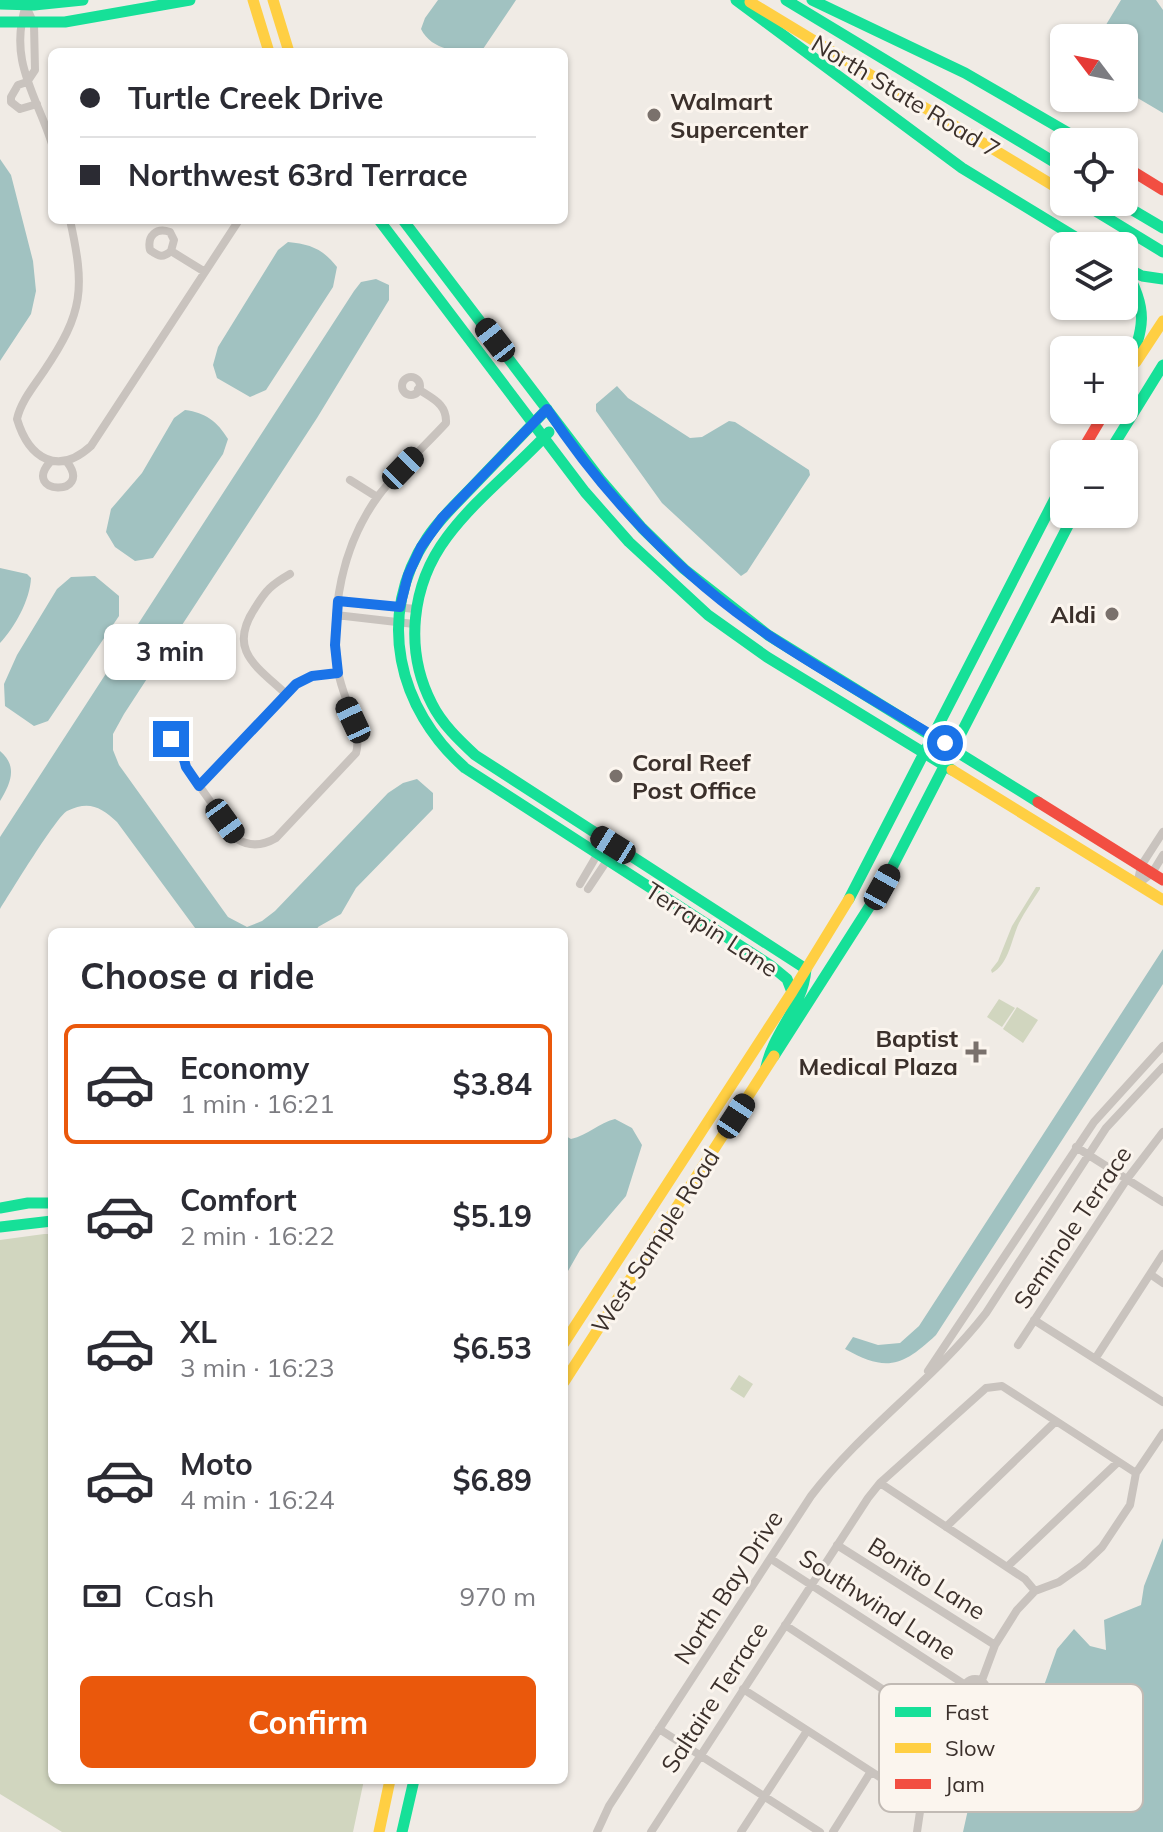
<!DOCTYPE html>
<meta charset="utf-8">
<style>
body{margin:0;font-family:Mulish,sans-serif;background:#f2f2f3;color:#2b2b33;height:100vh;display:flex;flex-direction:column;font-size:30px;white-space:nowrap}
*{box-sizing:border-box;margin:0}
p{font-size:26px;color:#7c7c81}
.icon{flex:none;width:44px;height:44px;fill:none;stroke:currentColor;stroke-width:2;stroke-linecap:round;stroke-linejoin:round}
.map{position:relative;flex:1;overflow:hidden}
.panel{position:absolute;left:48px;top:928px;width:520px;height:856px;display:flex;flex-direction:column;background:#fff;border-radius:12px;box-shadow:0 2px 6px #0004}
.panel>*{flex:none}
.hud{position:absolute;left:48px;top:48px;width:520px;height:176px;border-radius:12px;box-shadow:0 2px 6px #0004;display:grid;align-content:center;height:176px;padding:0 32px;background:#fff}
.needle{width:52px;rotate:302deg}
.controls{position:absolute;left:1050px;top:24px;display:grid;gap:16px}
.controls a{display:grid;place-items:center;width:88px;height:88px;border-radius:12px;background:#fff;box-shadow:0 2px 6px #0004;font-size:40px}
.end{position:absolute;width:36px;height:36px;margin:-18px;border:10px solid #1a73e8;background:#fff;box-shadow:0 0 0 4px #fff}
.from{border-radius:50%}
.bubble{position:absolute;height:56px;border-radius:12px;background:#fff;box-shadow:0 2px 6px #0004;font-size:26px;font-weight:700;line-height:56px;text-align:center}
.car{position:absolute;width:24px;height:48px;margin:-24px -12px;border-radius:10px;box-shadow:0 0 6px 2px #0007;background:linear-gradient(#222 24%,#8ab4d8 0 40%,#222 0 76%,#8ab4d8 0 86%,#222 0)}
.hud b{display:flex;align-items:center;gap:28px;height:76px;font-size:30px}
.hud b+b{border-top:2px solid #e1e1e2}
.hud i{width:20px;height:20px;background:#2b2b33}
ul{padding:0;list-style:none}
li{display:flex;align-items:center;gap:24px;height:120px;margin:0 16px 12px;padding:0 16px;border:4px solid transparent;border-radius:12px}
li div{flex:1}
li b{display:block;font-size:30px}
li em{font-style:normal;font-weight:700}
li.on{border-color:#ea580c}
li>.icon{width:72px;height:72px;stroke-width:1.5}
h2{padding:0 32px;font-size:36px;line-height:96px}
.pay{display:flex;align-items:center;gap:20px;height:88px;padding:0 32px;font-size:30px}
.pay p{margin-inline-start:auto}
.cta{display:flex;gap:16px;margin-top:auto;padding:16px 32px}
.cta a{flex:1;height:92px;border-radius:12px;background:#ea580c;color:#fff;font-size:32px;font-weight:700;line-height:92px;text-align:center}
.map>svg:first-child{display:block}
.green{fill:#d1d6bf}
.water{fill:#a1c2c1}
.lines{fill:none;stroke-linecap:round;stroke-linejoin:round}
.street{stroke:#c9c3be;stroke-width:8}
.fast{stroke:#16e098;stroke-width:11}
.slow{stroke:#ffcf43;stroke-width:11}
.jam{stroke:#f24e42;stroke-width:11}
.route{stroke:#1a73e8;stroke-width:10}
.poi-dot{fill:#7a716c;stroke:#fbf5ee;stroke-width:3}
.labels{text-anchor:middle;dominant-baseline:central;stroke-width:6;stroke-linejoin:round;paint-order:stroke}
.street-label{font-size:24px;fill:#3b302b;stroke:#fbf5ee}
.poi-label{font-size:24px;font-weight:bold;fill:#3b302b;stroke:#fbf5ee;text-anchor:start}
.key{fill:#fbf5ee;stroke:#c1bab4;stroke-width:2}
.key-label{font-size:22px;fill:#3b302b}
</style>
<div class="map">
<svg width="1163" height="1832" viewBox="0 0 1163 1832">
<rect width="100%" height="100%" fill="#f0ebe5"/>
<path class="green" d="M1036,887H1040V889C1033,900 1025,911 1019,923C1011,940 1009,964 992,973L991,970L998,961L1012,926Z
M999,999L1015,1008L1002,1027L987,1017Z
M1017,1007L1038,1020L1023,1043L1003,1029Z
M44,1234H52V1780H364L353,1832H62L0,1794V1240Z
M739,1375L753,1384L744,1398L730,1389Z"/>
<path class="water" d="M438,0H516L483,49L480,52C459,52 432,51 421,29L425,18Z
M1121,0H1156L1163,10V113L1124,90V38H1098Z
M0,159L11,175L33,261L36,291L31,314L0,361Z
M288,242C310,244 323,249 337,267L333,287L266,390L250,397L217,378L213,365L218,347L278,250Z
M376,279L389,285V300L317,418L124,714L113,734V750L119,765L228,917L247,927L262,921L275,911L388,793L403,783L417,779L433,793V809L356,888L341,914L318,927L316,932H198L117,822C101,807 89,800 67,811C57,816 10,893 0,909V837L354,291L361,282Z
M617,386L628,398L690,438L702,437L729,421L735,422L809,470L810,475L747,572L741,576L662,503L596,411V404Z
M185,410C206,413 217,421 228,439L223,454L153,558L135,561L115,547L106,532L111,509L142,473L174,418Z
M0,568L27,574L31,578C30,600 15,627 0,643Z
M95,576L119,596V616L48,721L34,726L5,706L4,684L17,655L57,589L71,577Z
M0,751C18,766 11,783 0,801Z
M1163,949V984L936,1335C902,1367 886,1372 845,1349L853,1337L878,1345L900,1343L919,1326Z
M615,1119L632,1128L642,1145L626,1196L580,1250L564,1278V1135L571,1139C588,1135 599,1123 615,1119Z
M1163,1538V1832H963L979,1760L993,1732L1031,1722L1057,1649L1074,1629L1090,1646L1106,1650L1104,1620L1141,1605L1144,1586Z"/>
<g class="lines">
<path class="street" d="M26,5C8,61 36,94 52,144
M26,6L34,24L35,70L27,82L18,85L11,97V102L20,109L37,104
M70,220C85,288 84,312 44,371C34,386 21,401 17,419C29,459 58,476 91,446L239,220
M171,251C163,258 159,257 150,250C147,236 156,227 170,232L174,240L171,251L205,272
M402 386a9 9 0 1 1 18 0a9 9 0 1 1-18 0Z
M50,462C21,495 94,497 67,462
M350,480L377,497
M338,601L415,609
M336,615L414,624
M286,694C256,666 227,650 255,608C266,590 271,585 290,574
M171 743a9 9 0 1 1 18 0a9 9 0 1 1-18 0Z
M182,752L186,767L237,839C250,847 264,845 276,838L356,753C363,731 342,697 338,671C330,610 342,545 379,495C399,469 424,447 446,423C447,404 433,399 418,389
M199,786L296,684L312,676L338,673
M580,884L597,855L613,845
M1138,884L1152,873L1163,855
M1137,885L1141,866L1163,832
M588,889L610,856
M1076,1147L1163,1202
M1150,1274L1163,1283
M1034,1320L1163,1402
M1018,1345L1127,1179L1163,1132
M1095,1359L1163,1254
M928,1371L1094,1122L1163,1046
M880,1483L1025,1579L1035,1591
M946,1527L1055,1422
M837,1545L995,1645
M771,1559L964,1684
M1007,1567L1118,1462
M785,1625L937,1725
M963 1691a12 12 0 1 1 24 0a12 12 0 1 1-24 0Z
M982,1680L995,1645L1017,1610L1035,1591L1059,1582L1083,1565L1102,1547L1130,1505L1136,1473L1163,1433
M743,1689L920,1803
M659,1729L820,1832
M597,1832L609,1806L811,1496C863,1428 934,1380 986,1313L1106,1128L1163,1067
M651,1832L868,1498L880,1483L986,1388L1002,1386L1136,1473
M741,1832L807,1731
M833,1832L870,1773
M917,1832L928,1757L937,1725L964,1697"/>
<path class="fast" d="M736,0L962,168L1090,246
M786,0L1064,168
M812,0L965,73L1084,142
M0,4L34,5L83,0
M0,22H65L190,0
M1081,202L1163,252
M1119,202L1163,228
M379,220L585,492L629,542L708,615L767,657L952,770
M403,220L600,479L642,528L684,569L768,635L1038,802
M1124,267C1152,314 1142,331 1124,379
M1127,268L1142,276L1163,279
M547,409C523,434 499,459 475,484C459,501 440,518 427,538C375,616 398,709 465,768L770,965L787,979L792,992
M549,432C516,468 476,498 447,537C411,585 404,650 432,704C442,724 459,740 475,755L806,969C803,1007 774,1031 766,1067
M1108,454L1163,365
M849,899L1064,481
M774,1056L882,887L1074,514
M0,1208L28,1203H52
M0,1227L52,1221
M402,1832L414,1780"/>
<path class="slow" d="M253,0L269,52
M273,0L289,52
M750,2L1064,192
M1136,362L1163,321
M952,770L1163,900
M564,1343L792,992L849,899
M564,1382L774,1056
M379,1832L390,1780"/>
<path class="jam" d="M1124,166L1163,190
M1080,454L1106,410
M1038,802L1163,880"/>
</g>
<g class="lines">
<path class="route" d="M171,739L179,734L187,737L188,746L182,752L186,767L199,786L296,684L312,676L338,673L335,645L338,601L400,607L408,575L421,547L442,518L547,409C604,496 682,577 768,635C825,673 886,707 945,743"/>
</g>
<g class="poi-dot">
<circle cx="654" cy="115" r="8"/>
<circle cx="1112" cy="614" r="8"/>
<circle cx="616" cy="776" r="8"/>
<path d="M972 1040h8v8h8v8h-8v8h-8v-8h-8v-8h8z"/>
</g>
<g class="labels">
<g class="street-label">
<text transform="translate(906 96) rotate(31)">North State Road 7</text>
<text transform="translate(712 929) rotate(33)">Terrapin Lane</text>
<text transform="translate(1072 1227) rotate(-56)">Seminole Terrace</text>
<text transform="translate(655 1241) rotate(-57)">West Sample Road</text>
<text transform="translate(927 1578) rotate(32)">Bonito Lane</text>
<text transform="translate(728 1587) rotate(-57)">North Bay Drive</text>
<text transform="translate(878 1604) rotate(33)">Southwind Lane</text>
<text transform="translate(714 1697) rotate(-57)">Saltaire Terrace</text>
</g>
<g class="poi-label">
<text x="670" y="101">Walmart<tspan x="670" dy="28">Supercenter</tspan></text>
<text x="1096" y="614" text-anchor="end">Aldi</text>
<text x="632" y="762">Coral Reef<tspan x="632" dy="28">Post Office</tspan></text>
<text x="958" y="1038" text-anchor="end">Baptist<tspan x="958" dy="28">Medical Plaza</tspan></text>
</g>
</g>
<rect x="879" y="1684" width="264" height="128" rx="12" class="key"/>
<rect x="895" y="1707" width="36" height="10" fill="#16e098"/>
<rect x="895" y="1743" width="36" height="10" fill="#ffcf43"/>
<rect x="895" y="1779" width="36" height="10" fill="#f24e42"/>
<g class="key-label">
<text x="945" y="1720">Fast</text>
<text x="945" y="1756">Slow</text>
<text x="945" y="1792">Jam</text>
</g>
</svg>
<div class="controls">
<a><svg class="needle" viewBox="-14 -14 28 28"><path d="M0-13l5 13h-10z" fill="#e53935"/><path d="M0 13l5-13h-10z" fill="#7c7c81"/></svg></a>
<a><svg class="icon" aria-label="locate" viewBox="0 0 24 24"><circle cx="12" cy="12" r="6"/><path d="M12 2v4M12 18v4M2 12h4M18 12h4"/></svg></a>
<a><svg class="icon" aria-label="layers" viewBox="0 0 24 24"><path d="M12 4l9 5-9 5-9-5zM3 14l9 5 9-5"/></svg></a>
<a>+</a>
<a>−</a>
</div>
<i class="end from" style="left:945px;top:743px"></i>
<i class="end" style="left:171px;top:739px"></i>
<div class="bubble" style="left:104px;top:624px;width:132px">3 min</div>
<i class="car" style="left:495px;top:340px;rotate:322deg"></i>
<i class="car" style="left:403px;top:468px;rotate:44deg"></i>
<i class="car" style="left:353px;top:720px;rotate:335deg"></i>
<i class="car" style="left:225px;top:821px;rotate:144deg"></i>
<i class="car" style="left:613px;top:845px;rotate:302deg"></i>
<i class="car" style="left:882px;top:887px;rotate:29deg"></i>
<i class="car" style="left:736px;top:1116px;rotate:33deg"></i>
<div class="hud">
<b><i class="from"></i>Turtle Creek Drive</b>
<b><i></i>Northwest 63rd Terrace</b>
</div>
<section class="panel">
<h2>Choose a ride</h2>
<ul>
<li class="on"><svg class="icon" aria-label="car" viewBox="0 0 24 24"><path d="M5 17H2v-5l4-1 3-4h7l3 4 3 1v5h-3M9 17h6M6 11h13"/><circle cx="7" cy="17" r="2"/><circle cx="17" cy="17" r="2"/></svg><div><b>Economy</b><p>1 min · 16:21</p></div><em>$3.84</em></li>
<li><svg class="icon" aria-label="car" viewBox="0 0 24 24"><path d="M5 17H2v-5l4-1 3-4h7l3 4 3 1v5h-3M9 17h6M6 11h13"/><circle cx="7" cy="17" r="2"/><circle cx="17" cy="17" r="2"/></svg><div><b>Comfort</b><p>2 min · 16:22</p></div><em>$5.19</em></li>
<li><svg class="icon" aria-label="car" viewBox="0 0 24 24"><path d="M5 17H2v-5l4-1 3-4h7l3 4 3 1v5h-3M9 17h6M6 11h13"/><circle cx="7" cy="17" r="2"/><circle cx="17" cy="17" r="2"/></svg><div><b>XL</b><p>3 min · 16:23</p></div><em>$6.53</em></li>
<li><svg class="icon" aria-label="car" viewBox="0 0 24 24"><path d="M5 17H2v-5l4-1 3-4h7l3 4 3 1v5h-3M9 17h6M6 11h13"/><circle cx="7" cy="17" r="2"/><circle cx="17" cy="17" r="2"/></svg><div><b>Moto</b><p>4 min · 16:24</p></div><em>$6.89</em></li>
</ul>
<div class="pay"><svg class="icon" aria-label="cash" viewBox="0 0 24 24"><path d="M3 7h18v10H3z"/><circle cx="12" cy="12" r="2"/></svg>Cash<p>970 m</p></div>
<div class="cta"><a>Confirm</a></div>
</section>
</div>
